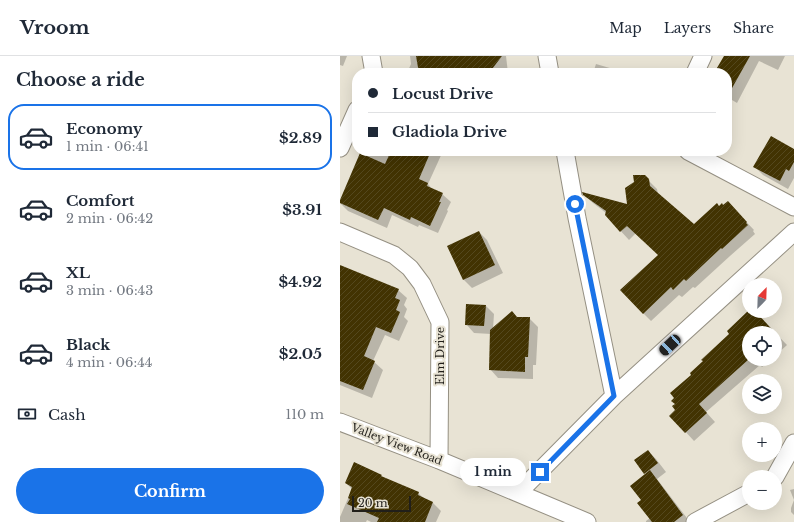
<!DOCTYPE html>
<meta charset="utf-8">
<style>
body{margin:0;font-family:"Libre Baskerville",serif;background:#f6f6f7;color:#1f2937;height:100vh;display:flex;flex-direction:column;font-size:15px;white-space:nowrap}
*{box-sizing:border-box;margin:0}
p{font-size:13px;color:#747a83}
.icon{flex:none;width:22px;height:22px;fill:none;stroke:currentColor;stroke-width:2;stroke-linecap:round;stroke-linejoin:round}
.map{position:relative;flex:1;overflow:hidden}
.side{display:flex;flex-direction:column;background:#fff;width:340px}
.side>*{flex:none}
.hud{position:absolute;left:12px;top:12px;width:380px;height:88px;border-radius:16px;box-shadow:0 4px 16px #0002;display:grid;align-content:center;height:88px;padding:0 16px;background:#fff}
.needle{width:26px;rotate:23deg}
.fabs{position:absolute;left:402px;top:222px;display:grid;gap:8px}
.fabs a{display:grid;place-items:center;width:40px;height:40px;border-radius:50%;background:#fff;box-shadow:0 4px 16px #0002;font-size:20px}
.scale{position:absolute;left:12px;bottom:10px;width:59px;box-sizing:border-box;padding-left:4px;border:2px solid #211f1a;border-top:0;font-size:11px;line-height:14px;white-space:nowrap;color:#211f1a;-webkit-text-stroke:3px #e8e3d4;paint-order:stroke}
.end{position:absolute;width:18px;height:18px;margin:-9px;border:5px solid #1a73e8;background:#fff;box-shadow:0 0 0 2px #fff}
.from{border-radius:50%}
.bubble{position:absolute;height:28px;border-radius:14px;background:#fff;box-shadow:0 4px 16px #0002;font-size:13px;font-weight:700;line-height:28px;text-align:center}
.car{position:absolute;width:12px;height:24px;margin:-12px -6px;border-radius:5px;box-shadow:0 0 3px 1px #0007;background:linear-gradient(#222 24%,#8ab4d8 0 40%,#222 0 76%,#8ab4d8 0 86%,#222 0)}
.hud b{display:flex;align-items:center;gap:14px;height:38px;font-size:15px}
.hud b+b{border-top:1px solid #e0e1e3}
.hud i{width:10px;height:10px;background:#1f2937}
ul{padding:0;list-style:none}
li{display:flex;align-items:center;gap:12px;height:66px;margin:0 8px 6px;padding:0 8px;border:2px solid transparent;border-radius:16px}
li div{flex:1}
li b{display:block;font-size:15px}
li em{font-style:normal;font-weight:700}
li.selected{border-color:#1a73e8}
li>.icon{width:36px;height:36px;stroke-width:1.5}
h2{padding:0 16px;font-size:18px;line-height:48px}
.pay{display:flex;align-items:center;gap:10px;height:44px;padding:0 16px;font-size:15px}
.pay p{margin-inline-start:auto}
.button{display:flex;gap:8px;margin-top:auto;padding:8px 16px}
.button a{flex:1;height:46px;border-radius:24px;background:#1a73e8;color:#fff;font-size:16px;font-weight:700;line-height:46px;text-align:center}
header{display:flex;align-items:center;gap:24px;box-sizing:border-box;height:56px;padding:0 20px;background:#fff;border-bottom:1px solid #e0e1e3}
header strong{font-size:19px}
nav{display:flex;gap:22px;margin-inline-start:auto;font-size:14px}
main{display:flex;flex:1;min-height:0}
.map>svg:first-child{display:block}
.shadow{fill:#0003}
.building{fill:url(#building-hatch)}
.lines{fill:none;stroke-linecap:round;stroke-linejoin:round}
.street-casing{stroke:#959083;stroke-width:19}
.street{stroke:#fff;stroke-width:17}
.route{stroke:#1a73e8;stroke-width:5}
.labels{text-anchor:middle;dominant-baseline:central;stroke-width:4;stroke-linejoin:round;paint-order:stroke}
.street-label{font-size:11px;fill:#211f1a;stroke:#e8e3d4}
</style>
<header>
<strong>Vroom</strong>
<nav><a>Map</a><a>Layers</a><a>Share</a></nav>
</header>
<main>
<section class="side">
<h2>Choose a ride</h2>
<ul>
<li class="selected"><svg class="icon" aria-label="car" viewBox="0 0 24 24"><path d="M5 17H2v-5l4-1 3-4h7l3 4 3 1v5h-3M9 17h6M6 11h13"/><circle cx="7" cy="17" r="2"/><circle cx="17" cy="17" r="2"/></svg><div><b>Economy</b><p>1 min · 06:41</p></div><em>$2.89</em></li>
<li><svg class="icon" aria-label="car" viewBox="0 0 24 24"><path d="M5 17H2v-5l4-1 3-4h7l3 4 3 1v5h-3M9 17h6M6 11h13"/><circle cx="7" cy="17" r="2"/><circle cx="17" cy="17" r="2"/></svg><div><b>Comfort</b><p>2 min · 06:42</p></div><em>$3.91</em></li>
<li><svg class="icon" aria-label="car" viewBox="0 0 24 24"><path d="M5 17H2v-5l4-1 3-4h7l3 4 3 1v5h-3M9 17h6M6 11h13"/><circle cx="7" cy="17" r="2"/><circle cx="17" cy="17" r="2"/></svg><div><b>XL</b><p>3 min · 06:43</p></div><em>$4.92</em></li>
<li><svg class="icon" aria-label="car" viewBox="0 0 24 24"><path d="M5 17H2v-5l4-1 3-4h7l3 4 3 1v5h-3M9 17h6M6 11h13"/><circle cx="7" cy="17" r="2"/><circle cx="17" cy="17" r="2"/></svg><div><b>Black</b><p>4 min · 06:44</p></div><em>$2.05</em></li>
</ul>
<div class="pay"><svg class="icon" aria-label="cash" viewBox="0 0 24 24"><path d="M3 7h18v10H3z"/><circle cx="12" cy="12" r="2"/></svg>Cash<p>110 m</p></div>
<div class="button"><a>Confirm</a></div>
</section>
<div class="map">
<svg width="454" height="466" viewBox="0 0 454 466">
<defs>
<pattern id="building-hatch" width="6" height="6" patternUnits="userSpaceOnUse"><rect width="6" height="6" fill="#423302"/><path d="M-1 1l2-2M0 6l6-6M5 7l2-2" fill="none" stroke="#54481e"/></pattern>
</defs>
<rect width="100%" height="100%" fill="#e8e3d4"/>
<path class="shadow" d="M0,0H7L3,10L0,9Z
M70,0H166L168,17H67L71,8Z
M392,0H445L438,14L419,5L397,47L387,41V17H375Z
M256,8L287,17H253Z
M454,94V122L448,133L423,119L415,111Z
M24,95H103L88,128L93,134L102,138L111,146L107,154L108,155L98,177L79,169L78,171L52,159L47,172L8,155L0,147Z
M304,120L317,133L318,138L354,169L380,151L396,155L414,174L413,175L415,178L390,200L355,232L353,231L342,241L339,239L311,265L303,257L319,199L296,177L289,184L266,159V157L253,147L244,139L288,149Z
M139,176L147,184L163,217L132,232L124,224Z
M0,210L58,234L67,242L64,249L67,253L64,261L68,265L59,285L45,279L33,305L43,314L32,342L0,329Z
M146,250L154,258L153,273L189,262L198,271L196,309H193V323L158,322L150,313L151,278L134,277L126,268Z
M420,261L447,289L435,300V277H409V303H432L422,311L420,309L366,356L375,366L354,385L331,360Z
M308,395L316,403L326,416L317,423L350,466H306V465L310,462L302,444L306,418L296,405Z
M15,407L41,420L44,422L78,437L85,443L93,447L101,455L96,466H31L27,464L26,466H0V461L12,433L6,427Z
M454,433V459L451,456V452L454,444L450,434Z"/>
<path class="building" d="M76,0H162L149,17H79Z
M384,0H410L387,41V17H374Z
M431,80L454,93V106L449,115L446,113L440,125L413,111Z
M51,95H91L79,123L88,127L87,130L103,137L99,146H101L90,170L71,161L70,164L44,152L38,164L0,147V144L20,97L45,108Z
M293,119H305L309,123L310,130L354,168L377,147L379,150L382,147L383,149L388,145L407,166L406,167L408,169L382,193L381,192L346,225L344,223L333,234L331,231L303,258L280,234L318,199L287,170L280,176L265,159L266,155L243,139L242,136L287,148L285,132L294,126Z
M139,175L155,209L123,224L107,190Z
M0,209L59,233L55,242L60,244L56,254L60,256L51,277L36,271L24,300L35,305L23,334L0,325Z
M126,248L146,249L144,270L125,269Z
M409,254L415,255L439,281L435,284V277H409V303L359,348L367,357L345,377L329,360L335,354L332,350L335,348L331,345L334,342L330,337L351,319L350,317L363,305L361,304L389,278L387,275Z
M172,255L177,261H190L188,301H185V316L149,314L150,274Z
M308,394L318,407L304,418L294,404Z
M14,406L42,419L41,420L79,436L78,439L93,446L85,466H37L39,462L7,448L10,443L8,442L12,431L5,427Z
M310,414L343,459L334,466H312L297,447L301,444L290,430Z"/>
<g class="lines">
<defs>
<path id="street" d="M31,0L34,17
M207,0L210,17
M355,17L363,0
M0,92L17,54
M225,95L237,162L274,340
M348,95L454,151
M0,176L54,199L70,212L82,228L100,266L99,404
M0,366L99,404L247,466
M435,421L454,387
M178,437L274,340L454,176
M355,466L409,437"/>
</defs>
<use href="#street" class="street-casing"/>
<use href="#street" class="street"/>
</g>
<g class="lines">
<path class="route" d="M200,416L274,340L235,148"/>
</g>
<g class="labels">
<g class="street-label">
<text transform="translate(100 300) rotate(-90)">Elm Drive</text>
<text transform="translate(57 388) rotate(21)">Valley View Road</text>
</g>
</g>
</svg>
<div class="fabs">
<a><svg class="needle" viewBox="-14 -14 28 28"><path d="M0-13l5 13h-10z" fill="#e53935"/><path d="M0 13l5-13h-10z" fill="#747a83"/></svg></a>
<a><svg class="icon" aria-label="locate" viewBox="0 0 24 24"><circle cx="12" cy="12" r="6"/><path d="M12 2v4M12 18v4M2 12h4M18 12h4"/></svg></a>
<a><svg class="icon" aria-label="layers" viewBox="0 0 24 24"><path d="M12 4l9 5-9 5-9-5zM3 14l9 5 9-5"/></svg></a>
<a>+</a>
<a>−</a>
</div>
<div class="scale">20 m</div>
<i class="end from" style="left:235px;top:148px"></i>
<i class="end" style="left:200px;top:416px"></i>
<div class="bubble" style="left:120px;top:402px;width:66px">1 min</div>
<i class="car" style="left:330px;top:289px;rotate:227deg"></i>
<div class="hud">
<b><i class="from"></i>Locust Drive</b>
<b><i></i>Gladiola Drive</b>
</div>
</div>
</main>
